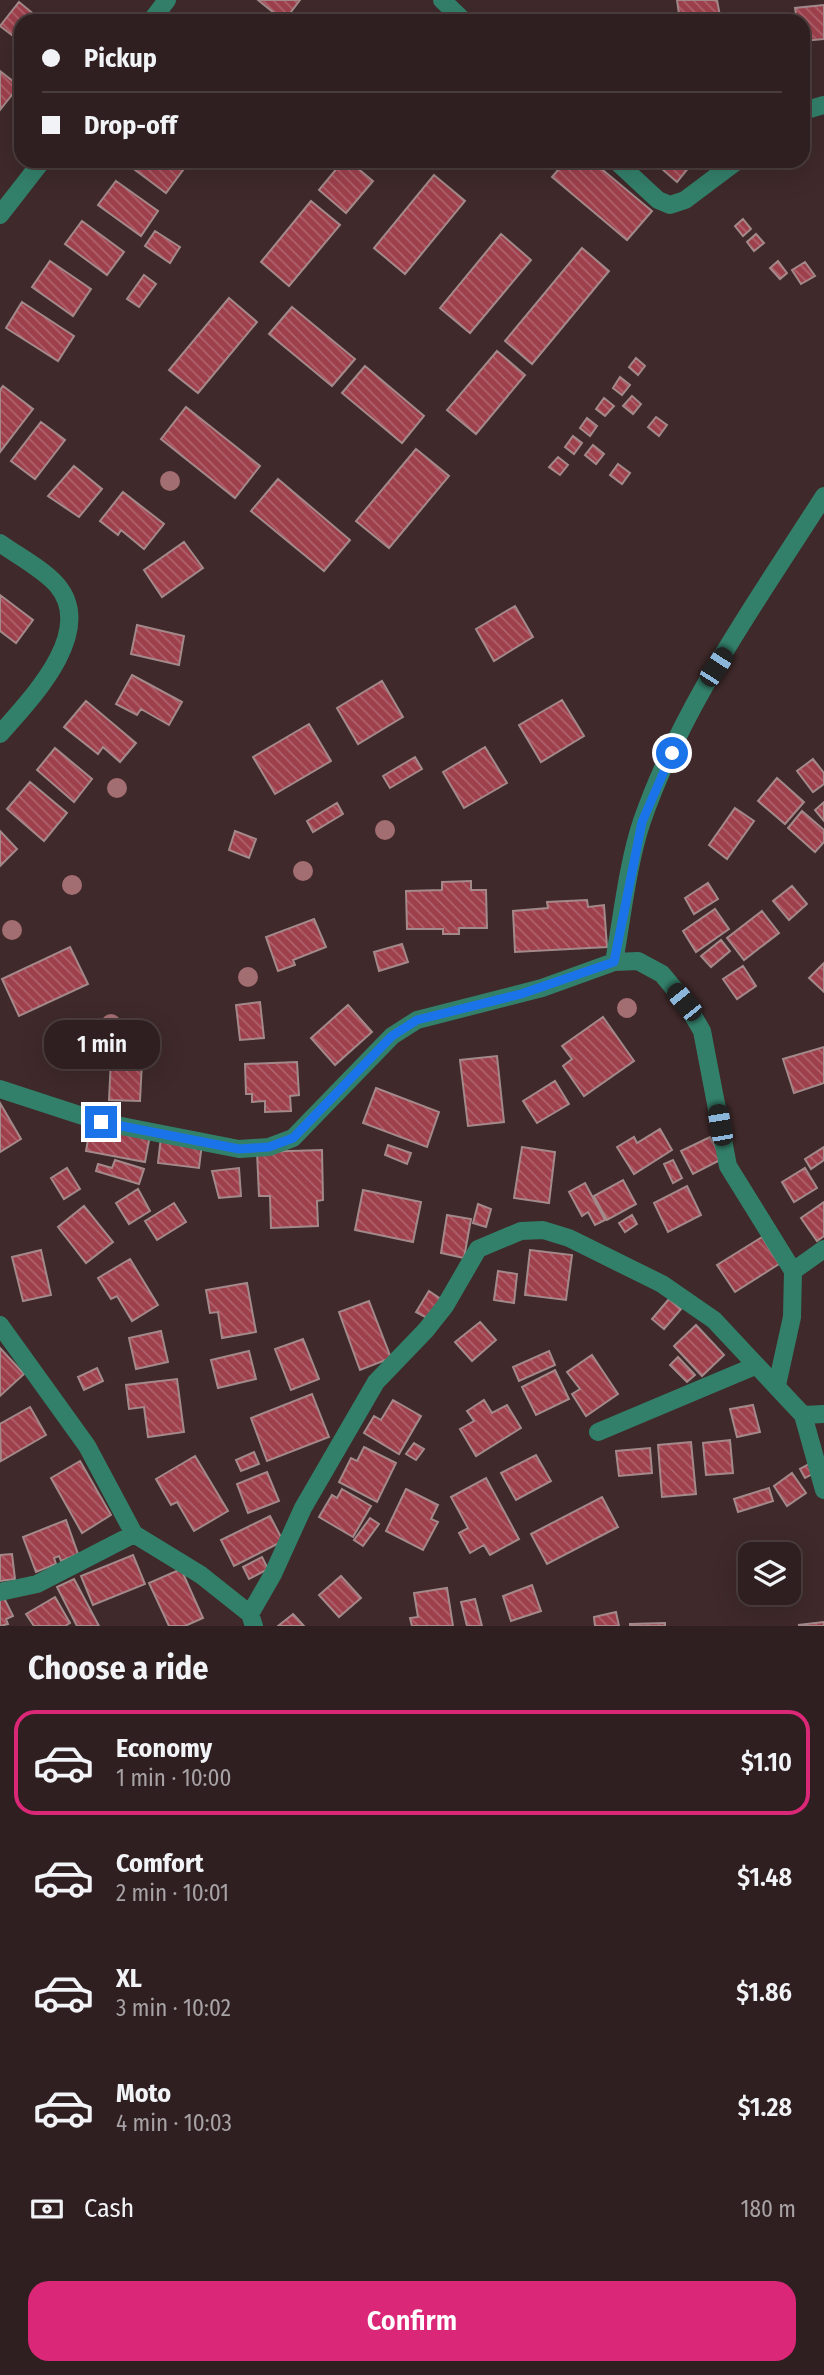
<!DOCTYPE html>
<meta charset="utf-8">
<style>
body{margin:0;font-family:"Fira Sans Condensed",sans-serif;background:#3b2c2d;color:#f1f3f6;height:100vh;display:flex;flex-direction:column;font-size:26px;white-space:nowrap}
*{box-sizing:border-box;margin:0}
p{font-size:23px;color:#a7a2a5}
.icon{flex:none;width:38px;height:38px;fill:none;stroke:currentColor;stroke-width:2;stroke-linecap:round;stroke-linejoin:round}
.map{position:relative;height:1626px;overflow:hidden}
.sheet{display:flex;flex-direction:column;background:#2f1f20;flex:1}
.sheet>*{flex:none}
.banner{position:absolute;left:14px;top:14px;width:796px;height:154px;border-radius:21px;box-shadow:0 7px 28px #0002,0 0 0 2px #4a3d3e;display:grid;align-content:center;height:154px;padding:0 28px;background:#2f1f20}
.controls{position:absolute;left:738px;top:1542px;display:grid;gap:14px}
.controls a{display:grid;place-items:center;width:63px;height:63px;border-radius:14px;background:#2f1f20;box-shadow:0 7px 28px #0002,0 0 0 2px #4a3d3e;font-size:35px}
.end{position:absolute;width:32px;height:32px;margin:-16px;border:9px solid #1a73e8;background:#fff;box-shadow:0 0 0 4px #fff}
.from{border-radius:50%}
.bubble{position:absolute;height:49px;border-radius:21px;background:#2f1f20;box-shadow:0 7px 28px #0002,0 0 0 2px #4a3d3e;font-size:23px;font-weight:600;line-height:49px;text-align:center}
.car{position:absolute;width:21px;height:42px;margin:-21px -10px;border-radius:9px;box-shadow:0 0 5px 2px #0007;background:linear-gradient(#222 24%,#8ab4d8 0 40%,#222 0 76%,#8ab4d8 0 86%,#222 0)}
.banner b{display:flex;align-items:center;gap:24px;height:66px;font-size:26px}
.banner b+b{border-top:2px solid #4a3d3e}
.banner i{width:18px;height:18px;background:#f1f3f6}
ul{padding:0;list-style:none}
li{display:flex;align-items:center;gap:21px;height:105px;margin:0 14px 10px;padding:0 14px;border:4px solid transparent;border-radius:21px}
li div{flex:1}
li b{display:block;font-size:26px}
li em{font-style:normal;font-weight:600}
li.selected{border-color:#db2777}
li>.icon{width:63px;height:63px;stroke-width:1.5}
h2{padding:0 28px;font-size:32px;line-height:84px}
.pay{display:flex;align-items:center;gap:18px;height:77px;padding:0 28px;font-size:26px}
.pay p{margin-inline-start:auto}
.action{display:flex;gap:14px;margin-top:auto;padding:14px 28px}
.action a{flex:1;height:80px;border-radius:21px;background:#db2777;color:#fff;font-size:28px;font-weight:600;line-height:80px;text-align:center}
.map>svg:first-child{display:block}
.building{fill:url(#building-back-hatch);stroke:#a4898a;stroke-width:2}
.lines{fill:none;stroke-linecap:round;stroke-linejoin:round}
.minor{stroke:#33806a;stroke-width:18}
.tree{fill:#a36e72}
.route{stroke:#1a73e8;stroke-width:9}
</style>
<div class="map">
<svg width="824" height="1626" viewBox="0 0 824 1626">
<defs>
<pattern id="building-back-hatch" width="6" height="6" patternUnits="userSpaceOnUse" patternTransform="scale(1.75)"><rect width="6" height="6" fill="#9e404c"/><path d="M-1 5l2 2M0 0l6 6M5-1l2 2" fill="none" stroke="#af636d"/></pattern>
</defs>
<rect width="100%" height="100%" fill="#3f292a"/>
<path class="building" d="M258,0H300L284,21Z
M677,0H717L720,16L680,21Z
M19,2L42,21H21V42L0,26Z
M824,5V39L803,41V21H797L795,8Z
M243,14L252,21H238Z
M0,71L19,86L0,110Z
M130,161H179L186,166L166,193L127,164Z
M343,161H349L373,181L346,213L319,190Z
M566,161H592L652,211L627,240L552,177Z
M653,161H684L690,166L677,182Z
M434,175L465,201L405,274L374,248Z
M116,181L158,211L141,236L98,205Z
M311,201L340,225L289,286L261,262Z
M743,219L751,229L743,236L735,226Z
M82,221L124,252L107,275L65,244Z
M155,231L180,247L170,263L145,246Z
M501,234L531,260L470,333L440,308Z
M756,234L764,243L754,251L747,242Z
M582,248L609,271L532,364L505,341Z
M50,261L91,289L73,316L32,287Z
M778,261L787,273L780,279L770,268Z
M805,262L815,276L801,284L792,270Z
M144,275L156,284L139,307L127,299Z
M229,298L257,322L198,393L169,370Z
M22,302L74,336L58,361L6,328Z
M292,307L355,359L332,386L269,334Z
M497,351L525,375L476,434L447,410Z
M636,358L645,366L638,375L629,367Z
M365,366L424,416L402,443L342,393Z
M620,377L630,385L622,395L613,388Z
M3,386L33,409L0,452V390Z
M632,396L641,404L633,414L623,406Z
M604,398L614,406L605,416L596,409Z
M186,407L260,466L235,498L161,439Z
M656,417L667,425L659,436L648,427Z
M587,418L597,426L590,436L580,428Z
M41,422L65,440L35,479L11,461Z
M573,436L582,443L574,454L565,447Z
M593,445L604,454L596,464L585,455Z
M416,449L449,476L389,548L356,521Z
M558,457L568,465L560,475L549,467Z
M618,464L630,473L622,484L610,475Z
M74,466L102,489L79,517L48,496Z
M278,479L350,540L324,571L251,511Z
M123,492L164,524L144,549L121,530L118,535L100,521Z
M184,542L203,568L162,597L144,570Z
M0,595L33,620L16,643L0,631Z
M515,606L533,637L494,661L476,629Z
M137,625L184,636L179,665L131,654Z
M132,675L182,702L169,725L141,709L137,715L116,704Z
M382,681L403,717L358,744L337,708Z
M562,700L584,736L541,762L519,725Z
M86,701L136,743L120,762L103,747L98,754L64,727Z
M309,724L331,761L275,794L253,757Z
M485,747L507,783L464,808L443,772Z
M55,748L92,779L74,802L37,770Z
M415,757L422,769L390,788L383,776Z
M813,759L824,773V784L813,792L797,771Z
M777,778L804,802L785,824L758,801Z
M30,782L67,813L44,841L7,809Z
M824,802V821L815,810Z
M337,803L343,814L313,832L307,821Z
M735,808L754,821L727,859L709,845Z
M802,811L824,830V842L815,852L788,828Z
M0,831L17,849L0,866Z
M235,831L256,839L249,858L229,850Z
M471,881V890H486L487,928H459V934H443V929H407L406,891L442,890V882Z
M708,883L718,899L694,914L685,898Z
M792,886L807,904L789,920L773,901Z
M587,900L588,907L604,905L607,947L515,952L513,911L548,908L547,902Z
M715,909L729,929L696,952L683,931Z
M762,911L779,933L744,960L727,938Z
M314,919L326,947L293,960L295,965L278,971L266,937Z
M721,940L730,951L711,967L701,956Z
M402,944L408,962L379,971L374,952Z
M70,947L88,984L19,1016L2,979Z
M824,963V992L809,978Z
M743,966L756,986L737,999L723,979Z
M260,1002L264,1038L240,1040L236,1005Z
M348,1005L372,1032L335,1065L311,1038Z
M603,1017L634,1061L584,1096L563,1066L572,1059L562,1046Z
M824,1047V1083L794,1093L783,1059Z
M497,1056L504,1122L468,1126L460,1060Z
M111,1059L142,1061L140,1101L109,1100Z
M297,1062L299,1095L290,1096L291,1111L265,1112V1101L252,1102V1094H246L245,1064Z
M555,1081L569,1104L537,1123L523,1101Z
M376,1088L439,1112L427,1147L363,1123Z
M0,1103L21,1139L0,1152Z
M91,1123L150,1135L145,1162L86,1151Z
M660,1129L672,1150L634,1174L617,1147L634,1137L637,1143Z
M161,1137L202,1143L199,1168L158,1163Z
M710,1137L722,1159L693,1174L681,1151Z
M388,1145L411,1153L407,1164L385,1155Z
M522,1147L555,1152L549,1203L514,1198Z
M824,1147V1160L811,1169L805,1159Z
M322,1150L323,1200L317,1201L318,1226L271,1228L270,1196H259L257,1152Z
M115,1160L144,1169L139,1184L96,1171L98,1164L112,1168Z
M673,1160L682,1178L673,1183L664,1164Z
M67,1168L80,1189L64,1199L51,1178Z
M239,1168L241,1196L219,1198L212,1171Z
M805,1168L817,1188L794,1202L782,1182Z
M623,1180L636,1204L607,1220L594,1196Z
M585,1183L605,1220L595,1225L588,1212L582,1216L569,1192Z
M687,1186L701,1215L668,1232L654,1203Z
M138,1189L150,1211L129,1224L116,1203Z
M363,1190L421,1202L413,1242L355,1230Z
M824,1202V1236L817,1241L801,1218Z
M174,1203L186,1222L157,1240L145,1221Z
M478,1204L491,1209L486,1227L473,1223Z
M84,1206L113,1242L86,1263L58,1227Z
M447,1215L471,1219L464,1258L441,1253Z
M632,1215L637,1224L625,1232L619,1223Z
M762,1237L779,1264L735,1292L717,1265Z
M41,1250L51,1295L23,1301L12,1257Z
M530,1250L572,1255L566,1300L525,1295Z
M130,1259L158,1305L132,1321L117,1296L111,1299L98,1278Z
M498,1271L517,1274L514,1303L494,1300Z
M247,1283L256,1332L222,1338L218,1312L210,1313L206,1290Z
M429,1291L441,1299L429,1319L416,1312Z
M669,1299L681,1309L664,1329L652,1319Z
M369,1301L391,1358L360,1370L339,1312Z
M480,1322L496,1340L472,1361L455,1342Z
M696,1325L724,1355L702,1376L674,1346Z
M161,1331L168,1362L136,1369L129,1338Z
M303,1339L319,1379L291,1390L275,1349Z
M0,1348L24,1374L0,1396Z
M249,1351L256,1379L218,1388L211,1360Z
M549,1351L555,1365L519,1381L513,1367Z
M592,1355L618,1394L586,1416L572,1394L580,1389L567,1372Z
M678,1357L695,1375L687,1382L670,1365Z
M97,1368L103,1381L84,1390L78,1377Z
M555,1370L569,1399L536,1415L522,1387Z
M177,1379L184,1432L148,1437L144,1407L129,1409L126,1385Z
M312,1394L329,1437L267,1461L251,1418Z
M393,1400L421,1416L399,1454L364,1433L374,1416L381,1420Z
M484,1400L492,1413L507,1405L521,1428L476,1456L460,1429L474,1421L467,1411Z
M753,1405L760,1432L737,1437L730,1409Z
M30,1407L46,1435L1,1461L0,1424Z
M730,1440L733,1473L706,1475L703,1443Z
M691,1442L696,1494L662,1497L658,1445Z
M414,1443L424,1449L416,1460L406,1454Z
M364,1447L396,1463L377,1502L339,1482L351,1458L357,1461Z
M650,1448L652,1473L619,1476L616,1451Z
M254,1452L259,1464L241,1471L236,1460Z
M536,1455L551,1481L516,1500L501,1473Z
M195,1456L228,1511L194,1531L177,1502L171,1505L156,1479Z
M80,1461L111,1515L82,1533L51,1478Z
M809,1464L814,1473L805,1478L800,1469Z
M267,1472L279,1501L248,1513L237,1484Z
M792,1473L806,1493L787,1506L774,1486Z
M486,1478L519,1539L490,1555L484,1545L470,1553L459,1533L468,1528L451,1497Z
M769,1488L773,1501L738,1512L734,1499Z
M342,1489L371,1506L353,1537L319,1517L332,1495L337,1498Z
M406,1489L438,1505L431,1519L438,1522L423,1550L386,1531Z
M602,1497L618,1527L547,1564L531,1534Z
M270,1516L283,1541L234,1566L221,1540Z
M370,1518L379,1524L363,1546L354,1540Z
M66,1520L78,1554L61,1561L59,1556L54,1558L56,1564L36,1572L23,1537Z
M12,1554L15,1579L0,1581V1555Z
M133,1555L145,1584L93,1605L81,1576Z
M262,1557L268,1569L249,1579L243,1567Z
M181,1569L203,1618L185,1626H169L149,1583Z
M341,1576L361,1598L339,1617L319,1595Z
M74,1579L99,1626H77L57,1587Z
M532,1585L541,1611L511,1621L503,1596Z
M447,1588L453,1626H412L410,1618L418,1617L414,1593Z
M55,1597L70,1623L65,1626H34L26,1614Z
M4,1598L13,1616L6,1619L8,1624L0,1626V1600Z
M475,1599L482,1626H467L461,1602Z
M616,1612L619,1626H595L594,1617Z
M293,1614L304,1626H278Z
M824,1622V1626L798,1625Z
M665,1623V1626H630V1624Z"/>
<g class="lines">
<path class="minor" d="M442,0L464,21
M151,21L167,0
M803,111L824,105
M616,161L658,200L670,205L685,200L737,161
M0,215L42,161
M0,543C18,556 43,569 57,585C97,632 30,700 0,734
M614,962L638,961L662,974L685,1002L702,1031L728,1166L793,1271
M0,1089L101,1122L239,1149L269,1147L293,1138L392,1036L417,1020L542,988L614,962C622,918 628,862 642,821C683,703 758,600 824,496
M0,1325L87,1446L134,1534L201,1575L250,1614L254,1626
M777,1385L792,1317L793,1271L824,1249
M803,1415L824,1414
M598,1432L755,1366
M0,1592L37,1584L134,1534
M250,1614L273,1574L303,1508L376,1382L426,1330L445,1306L478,1249L521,1231L543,1230L569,1238L662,1284L714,1320L803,1415L824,1490"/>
</g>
<g class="tree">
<circle cx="170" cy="481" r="10"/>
<circle cx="117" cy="788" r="10"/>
<circle cx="385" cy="830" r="10"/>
<circle cx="303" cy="871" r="10"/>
<circle cx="72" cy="885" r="10"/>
<circle cx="12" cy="930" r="10"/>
<circle cx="248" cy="977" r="10"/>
<circle cx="627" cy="1008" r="10"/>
<circle cx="111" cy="1024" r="10"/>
</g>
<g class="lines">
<path class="route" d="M101,1122L239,1149L269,1147L293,1138L392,1036L417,1020L521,994L614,962L642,822L672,753"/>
</g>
</svg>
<div class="controls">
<a><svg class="icon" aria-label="layers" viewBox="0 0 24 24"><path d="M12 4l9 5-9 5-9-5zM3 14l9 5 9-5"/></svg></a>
</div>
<i class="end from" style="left:672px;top:753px"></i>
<i class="end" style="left:101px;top:1122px"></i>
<div class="bubble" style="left:44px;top:1020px;width:116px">1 min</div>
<i class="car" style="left:716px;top:667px;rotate:33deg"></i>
<i class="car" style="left:684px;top:1002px;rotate:321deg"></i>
<i class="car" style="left:720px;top:1125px;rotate:350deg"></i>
<div class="banner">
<b><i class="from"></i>Pickup</b>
<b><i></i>Drop-off</b>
</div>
</div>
<section class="sheet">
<h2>Choose a ride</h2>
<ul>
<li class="selected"><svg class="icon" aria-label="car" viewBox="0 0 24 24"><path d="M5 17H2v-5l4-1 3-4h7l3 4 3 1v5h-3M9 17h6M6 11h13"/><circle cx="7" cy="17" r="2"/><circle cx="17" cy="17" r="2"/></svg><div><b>Economy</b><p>1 min · 10:00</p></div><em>$1.10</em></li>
<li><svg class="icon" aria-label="car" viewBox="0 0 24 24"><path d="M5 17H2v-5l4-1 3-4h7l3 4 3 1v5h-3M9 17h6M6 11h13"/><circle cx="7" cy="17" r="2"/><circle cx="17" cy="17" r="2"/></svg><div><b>Comfort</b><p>2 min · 10:01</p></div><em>$1.48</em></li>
<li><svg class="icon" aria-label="car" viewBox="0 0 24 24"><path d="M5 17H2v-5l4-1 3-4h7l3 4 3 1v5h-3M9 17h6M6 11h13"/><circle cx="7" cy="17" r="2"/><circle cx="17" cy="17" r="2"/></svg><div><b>XL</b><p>3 min · 10:02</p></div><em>$1.86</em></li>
<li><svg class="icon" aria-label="car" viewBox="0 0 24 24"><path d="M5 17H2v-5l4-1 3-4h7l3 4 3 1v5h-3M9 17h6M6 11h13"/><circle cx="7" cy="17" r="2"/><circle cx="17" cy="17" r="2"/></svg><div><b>Moto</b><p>4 min · 10:03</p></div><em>$1.28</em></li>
</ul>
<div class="pay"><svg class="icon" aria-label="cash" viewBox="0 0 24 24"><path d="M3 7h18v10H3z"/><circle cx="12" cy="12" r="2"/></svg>Cash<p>180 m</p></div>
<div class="action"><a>Confirm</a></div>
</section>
